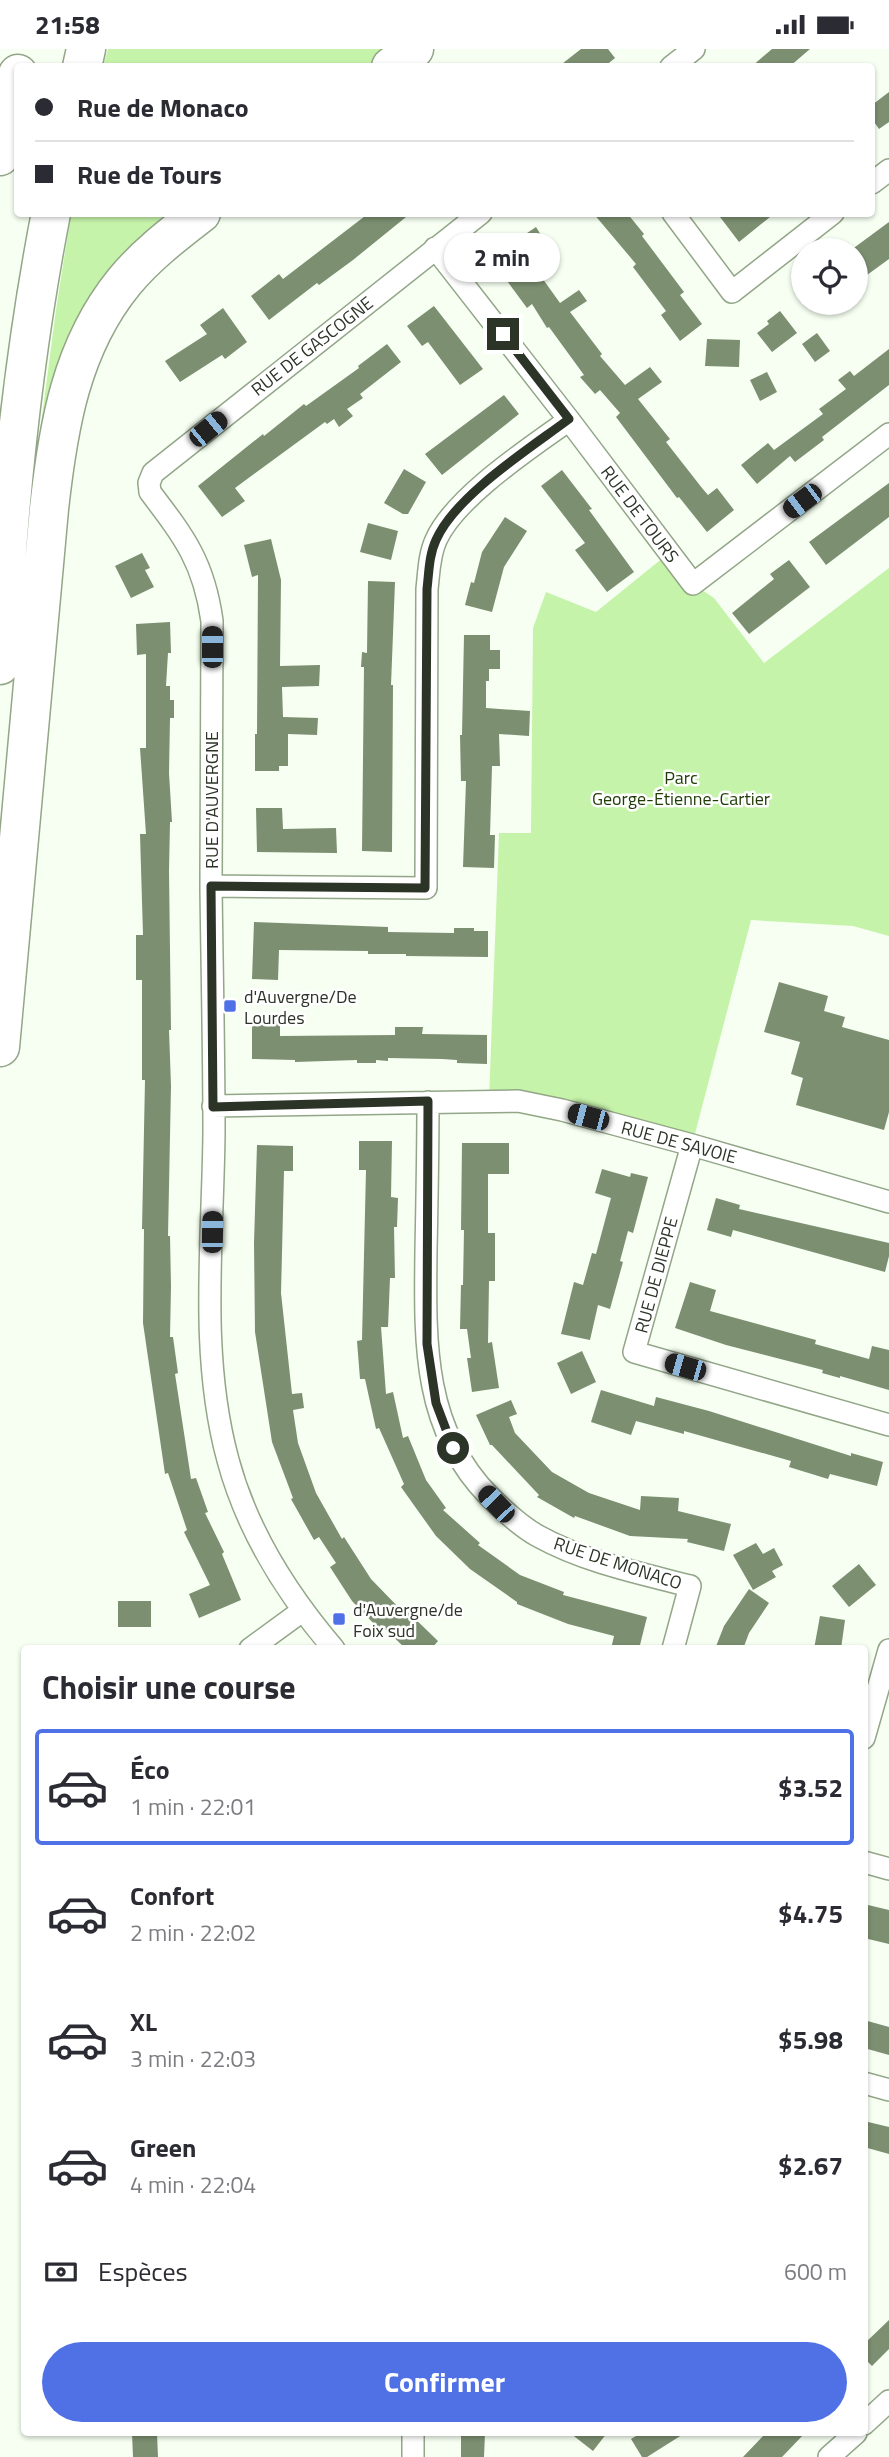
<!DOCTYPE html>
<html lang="fr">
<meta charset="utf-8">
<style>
body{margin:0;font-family:"Titillium Web",sans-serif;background:#f2f2f3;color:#2b2b33;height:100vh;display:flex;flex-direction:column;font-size:26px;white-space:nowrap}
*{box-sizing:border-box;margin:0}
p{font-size:23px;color:#7c7c81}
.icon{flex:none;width:38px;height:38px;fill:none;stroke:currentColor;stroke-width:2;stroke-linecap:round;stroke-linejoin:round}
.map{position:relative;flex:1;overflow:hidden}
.drawer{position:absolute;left:21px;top:1596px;width:847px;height:791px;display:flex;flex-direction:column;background:#fff;border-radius:7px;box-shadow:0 2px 5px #0004}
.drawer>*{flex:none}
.hud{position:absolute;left:14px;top:14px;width:861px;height:154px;border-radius:7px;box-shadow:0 2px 5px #0004;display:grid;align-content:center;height:154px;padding:0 21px;background:#fff}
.controls{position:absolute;left:791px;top:189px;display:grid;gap:14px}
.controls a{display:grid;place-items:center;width:77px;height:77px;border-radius:50%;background:#fff;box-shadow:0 2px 5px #0004;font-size:35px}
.end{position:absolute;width:32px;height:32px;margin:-16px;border:9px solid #2c3427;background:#fff;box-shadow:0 0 0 4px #fff}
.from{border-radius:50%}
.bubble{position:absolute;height:49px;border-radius:24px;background:#fff;box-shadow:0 2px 5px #0004;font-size:23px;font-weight:700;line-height:49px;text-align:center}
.car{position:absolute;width:21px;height:42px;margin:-21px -10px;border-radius:9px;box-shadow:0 0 5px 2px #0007;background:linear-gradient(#222 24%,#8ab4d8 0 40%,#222 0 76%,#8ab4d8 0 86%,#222 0)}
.hud b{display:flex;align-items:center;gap:24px;height:66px;font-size:26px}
.hud b+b{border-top:2px solid #e1e1e2}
.hud i{width:18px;height:18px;background:#2b2b33}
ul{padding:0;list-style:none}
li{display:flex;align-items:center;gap:21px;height:116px;margin:0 14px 10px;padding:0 7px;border:4px solid transparent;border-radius:7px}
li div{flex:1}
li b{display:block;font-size:26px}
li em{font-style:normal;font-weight:700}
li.on{border-color:#5071e5}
li>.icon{width:63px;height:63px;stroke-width:1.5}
h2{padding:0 21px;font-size:32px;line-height:84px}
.pay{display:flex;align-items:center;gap:18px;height:77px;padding:0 21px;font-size:26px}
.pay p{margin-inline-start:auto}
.button{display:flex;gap:14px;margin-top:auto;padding:14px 21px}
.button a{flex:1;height:80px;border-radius:42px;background:#5071e5;color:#fff;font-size:28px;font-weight:700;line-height:80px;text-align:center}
.status{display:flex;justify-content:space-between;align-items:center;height:49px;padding:0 35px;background:#fff;direction:ltr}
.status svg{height:19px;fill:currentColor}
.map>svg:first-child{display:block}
.green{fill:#c6f3aa}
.building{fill:#7c8f71}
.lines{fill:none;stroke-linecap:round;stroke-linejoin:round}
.minor-casing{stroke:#93a688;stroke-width:24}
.motorway-casing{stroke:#93a688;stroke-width:41}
.minor{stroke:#fff;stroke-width:21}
.motorway{stroke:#fff;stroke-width:38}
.route{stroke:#2c3427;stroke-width:9}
.poi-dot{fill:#5071e5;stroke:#fff;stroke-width:2.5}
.labels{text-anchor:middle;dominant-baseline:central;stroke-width:5;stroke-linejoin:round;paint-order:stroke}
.street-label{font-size:18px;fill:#2c3427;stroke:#fff}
.park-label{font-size:18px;fill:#1f3c05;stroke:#fff}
.poi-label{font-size:18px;fill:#2c3427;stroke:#fff;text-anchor:start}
</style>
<div class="status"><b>21:58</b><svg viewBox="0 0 49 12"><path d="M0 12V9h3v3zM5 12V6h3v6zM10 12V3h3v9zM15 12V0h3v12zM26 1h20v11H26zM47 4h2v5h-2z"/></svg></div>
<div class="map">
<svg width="889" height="2408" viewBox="0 0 889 2408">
<rect width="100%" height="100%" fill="#f6fff2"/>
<path class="green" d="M108,0H400L377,17L103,18Z
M71,165H187L120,224L36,413L56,261Z
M669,504L693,535L714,549L764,614L889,519V887L853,877L751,871L692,1096L489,1052L499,784H531L533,579L546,543L596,563Z"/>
<path class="building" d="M581,0H608L615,9L604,18H558Z
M772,0H810L789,18H751Z
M889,43V73L879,80L872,70V56Z
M369,164H411L353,211L319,236L317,234L269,271L251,247L279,225L283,230Z
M593,164H627L644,185L642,187L684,243L680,246L702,275L680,292L661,266L666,262L633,218L636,215Z
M717,164H775L739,193Z
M889,173V210L856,234V201H851Z
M536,178L549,199L530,212L560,254L579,241L587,252L570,263L602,305L600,307L625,336L650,318L662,333L638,350L670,390L666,393L702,439L708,446L717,439L734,461L707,483L679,448L677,449L616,368L620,364L600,341L595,345L580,328L584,326L549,278L547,279L532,255L527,259L490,209Z
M434,257L483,320L460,336L428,293L422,297L407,277Z
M223,259L247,293L225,310L222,306L180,333L165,312L207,285L200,276Z
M780,262L797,284L772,303L757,284L769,275L767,272Z
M817,284L830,302L815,313L802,295Z
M707,290L740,291L739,318L705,317Z
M387,295L401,313L360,345L363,349L347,360L353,367L339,378L334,370L327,375L325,373L235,439L245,452L222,468L198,437L263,385L264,387L304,355L306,357L359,319L358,317Z
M889,300V336L822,388L824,391L795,413L790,407L757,435L741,416L768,394L774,401L823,365L819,360L846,340L838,331L850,322L854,327Z
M767,323L777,343L760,352L750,331Z
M504,346L519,365L442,426L425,405Z
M404,420L426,433L408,465H403L384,454Z
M562,421L592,460L589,461L634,523L607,543L575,501L585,494L541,437Z
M889,434V468L826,516L809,493Z
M505,468L527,482L504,518L492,563L465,556L471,533L474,534L482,503Z
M368,474L398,482L391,511L360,503Z
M271,490L281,531L280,617L320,616L319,637L282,638L283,668L318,669L317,686L288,685V717H279V722H255V685H257L258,526L252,528L244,496Z
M142,504L150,519L145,521L154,538L131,549L115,517Z
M789,511L810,538L749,585L732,564L774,530L770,525Z
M368,532L395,533L391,636H393L392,803L362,802L364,618H361L362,603L367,604Z
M170,573L171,604H168L166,637H170V651H174V669H170L169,724L172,773H170L169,822L171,981H169L171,1037L168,1187H170L171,1237L170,1288H173L178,1324L175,1325L191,1430L196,1429L208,1463L205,1464L224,1503L222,1505L241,1551L199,1569L189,1545L210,1536L184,1483L187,1481L168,1424L165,1425L143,1274L144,1180H142L145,1031H142V931H136V886H143L140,785H146L140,699H146V605L137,606L136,575Z
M464,586H490V601H500V620H489V632H486V659L530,662L529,687L499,685L500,717H492L490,786H495L494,819L463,818L466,732H461L460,686H462Z
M256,759H282L283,780L336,779L337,804L257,803Z
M254,873L388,878V883L454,884V879H474V882H488V908L406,907V905H368V902L279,901L278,931L252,930Z
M779,933L828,947L824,962L845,968L842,978L889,991V1063L884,1081L796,1056L803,1029L791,1025L800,993L764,983Z
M252,966L280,967V987L395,986V978H423L422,985L487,986V1015L457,1014V1011L442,1010L388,1009V1012L376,1011V1014H357V1011L295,1013V1011L252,1010Z
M359,1092H392L391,1148L398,1149L397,1178H394L395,1229H390L388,1278H381L386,1345L393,1343L403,1389L408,1387L426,1431L446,1459L443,1461L480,1494L478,1496L520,1526L564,1543L563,1546L647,1568L639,1600H611L614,1587L568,1575L517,1555V1553L470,1520L436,1487L401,1438L404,1435L379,1379L376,1380L365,1330H360L357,1292L362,1291L366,1121H359Z
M462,1094H509V1125H488V1184H495V1232H489L488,1294L492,1293L499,1339L472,1343L467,1309H471L467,1280H460L461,1236H463L464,1181H461Z
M257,1096L293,1097V1122H284L281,1244L292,1345L302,1344L304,1359L293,1361L298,1394L316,1444L342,1490L344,1488L371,1530L404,1564L407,1562L438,1592L431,1600H406L381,1576L378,1579L352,1552L330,1518L336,1514L319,1488L314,1491L291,1450L293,1449L272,1393L255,1283L254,1194Z
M602,1120L630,1128L631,1124L648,1128L633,1184L628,1182L620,1212L623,1213L610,1260L598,1256L590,1291L561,1285L574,1233L583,1236L592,1204L596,1205L611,1149L595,1144Z
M716,1149L740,1156L739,1160L889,1194V1207L885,1223L733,1181L731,1188L707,1181Z
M690,1233L716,1241L710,1262L816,1291L815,1295L869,1310L872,1297L889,1301V1341L840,1327V1329L822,1324L823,1321L726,1296L675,1279Z
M582,1302L596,1333L571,1345L557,1314Z
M601,1341L654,1357L656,1348L709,1362L851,1407V1404L883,1413L877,1437L830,1425L828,1430L789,1418L791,1412L684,1382V1385L636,1372L631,1386L591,1373Z
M511,1351L517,1365L509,1368L515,1384L552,1423L589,1444L640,1461L641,1447L679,1449L678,1462L731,1475L724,1502L687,1493L688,1490L630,1487L575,1467L574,1469L537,1448L539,1446L492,1396H490L476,1366Z
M756,1494L763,1505L774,1499L783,1516L772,1522L776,1528L753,1541L733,1506Z
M859,1515L876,1536L849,1558L832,1537Z
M749,1540L769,1554L749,1584L743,1600H715L724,1577Z
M118,1552H151V1578H118Z
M820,1567L845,1571L841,1600H814Z
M868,1856L889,1861V1895L864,1889V1872Z
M864,1971L889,1978V2006L864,1999Z
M864,2072L889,2078V2105L864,2098Z
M889,2271V2300L872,2317L864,2309V2295Z
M132,2384H157L158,2408H133Z
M461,2384H485L484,2408H461Z
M570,2384H607L593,2402Z
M641,2384H685L647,2408H642L631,2390Z
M766,2384H805L782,2408H743Z"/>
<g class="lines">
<defs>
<path id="minor" d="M671,18L694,0
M872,134L889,121
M673,164L732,243L833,164
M435,199L569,371L693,535L889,385
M211,837L426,839L427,540C429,523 429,506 436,491C455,448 530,399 569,371
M428,1053C428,1102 427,1152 426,1202C425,1291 422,1379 489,1447C504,1462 520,1477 538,1487C585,1513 639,1524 690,1537L673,1600
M213,1057L518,1052L562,1061L692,1096L889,1153
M692,1096L634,1303L889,1376
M250,1600L302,1562
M334,1600C287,1545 247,1482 228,1411C199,1305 213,1192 214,1083C214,1001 212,920 211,838C211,749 212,661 212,572C204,514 185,489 150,443L149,434L153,424L481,164
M864,1689L889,1601
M864,1813L889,1820
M864,2034L889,2041
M864,2375L889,2352
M413,2384V2408
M829,2408L856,2384"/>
<path id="motorway" d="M82,18L86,0
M391,18L414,0
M0,107L18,25
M0,616C7,464 22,313 51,164
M0,998L49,460C58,378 71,298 124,233C146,206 174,185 201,164"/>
</defs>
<use href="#minor" class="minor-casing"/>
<use href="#motorway" class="motorway-casing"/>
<use href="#minor" class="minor"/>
<use href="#motorway" class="motorway"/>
</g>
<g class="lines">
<path class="route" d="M453,1399L436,1354L427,1295L428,1052L213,1058L211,837L425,839L427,540C429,523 429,506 436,491C456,446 529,400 569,370L503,285"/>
</g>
<g class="poi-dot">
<rect x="223" y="950" width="14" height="14" rx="3.5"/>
<rect x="332" y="1563" width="14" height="14" rx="3.5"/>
</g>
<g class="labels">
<g class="street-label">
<text transform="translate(312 297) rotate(-38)">RUE DE GASCOGNE</text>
<text transform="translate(640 465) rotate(53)">RUE DE TOURS</text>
<text transform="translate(211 751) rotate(-90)">RUE D'AUVERGNE</text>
<text transform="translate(679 1093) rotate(15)">RUE DE SAVOIE</text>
<text transform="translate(656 1226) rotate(-75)">RUE DE DIEPPE</text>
<text transform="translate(618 1514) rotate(18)">RUE DE MONACO</text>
</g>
<g class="park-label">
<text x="681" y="728">Parc<tspan x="681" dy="21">George-Étienne-Cartier</tspan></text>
</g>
<g class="poi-label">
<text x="244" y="947">d'Auvergne/De<tspan x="244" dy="21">Lourdes</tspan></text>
<text x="353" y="1560">d'Auvergne/de<tspan x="353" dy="21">Foix sud</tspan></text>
</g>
</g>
</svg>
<div class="controls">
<a><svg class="icon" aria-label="locate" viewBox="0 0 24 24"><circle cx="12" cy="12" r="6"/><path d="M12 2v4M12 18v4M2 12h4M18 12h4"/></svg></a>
</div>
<i class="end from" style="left:453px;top:1399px"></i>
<i class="end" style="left:503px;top:285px"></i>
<div class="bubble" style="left:444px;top:184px;width:116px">2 min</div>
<i class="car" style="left:208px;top:380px;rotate:51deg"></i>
<i class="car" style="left:802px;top:452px;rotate:233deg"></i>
<i class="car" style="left:212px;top:598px;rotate:0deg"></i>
<i class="car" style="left:588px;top:1068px;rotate:285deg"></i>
<i class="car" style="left:212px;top:1183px;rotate:1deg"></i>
<i class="car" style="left:685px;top:1318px;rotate:286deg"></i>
<i class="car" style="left:496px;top:1455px;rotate:316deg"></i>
<div class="hud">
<b><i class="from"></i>Rue de Monaco</b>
<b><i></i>Rue de Tours</b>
</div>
<section class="drawer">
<h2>Choisir une course</h2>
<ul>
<li class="on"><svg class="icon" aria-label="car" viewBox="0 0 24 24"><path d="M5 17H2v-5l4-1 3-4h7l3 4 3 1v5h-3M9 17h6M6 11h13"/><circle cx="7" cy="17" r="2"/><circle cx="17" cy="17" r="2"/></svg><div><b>Éco</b><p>1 min · 22:01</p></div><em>$3.52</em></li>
<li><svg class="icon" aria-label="car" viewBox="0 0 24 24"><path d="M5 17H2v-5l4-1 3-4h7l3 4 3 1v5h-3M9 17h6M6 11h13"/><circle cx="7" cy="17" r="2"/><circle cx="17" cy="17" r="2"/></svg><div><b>Confort</b><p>2 min · 22:02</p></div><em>$4.75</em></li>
<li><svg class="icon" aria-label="car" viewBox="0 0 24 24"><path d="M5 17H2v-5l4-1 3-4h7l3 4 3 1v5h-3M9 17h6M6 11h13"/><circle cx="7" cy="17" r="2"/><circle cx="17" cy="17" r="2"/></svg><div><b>XL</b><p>3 min · 22:03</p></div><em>$5.98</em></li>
<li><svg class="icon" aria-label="car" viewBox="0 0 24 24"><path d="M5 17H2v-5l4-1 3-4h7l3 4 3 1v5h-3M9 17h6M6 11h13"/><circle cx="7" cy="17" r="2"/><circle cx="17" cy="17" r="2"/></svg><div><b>Green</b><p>4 min · 22:04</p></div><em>$2.67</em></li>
</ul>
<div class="pay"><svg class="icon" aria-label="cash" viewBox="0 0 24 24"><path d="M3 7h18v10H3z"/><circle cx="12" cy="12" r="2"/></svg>Espèces<p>600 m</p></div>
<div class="button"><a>Confirmer</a></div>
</section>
</div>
